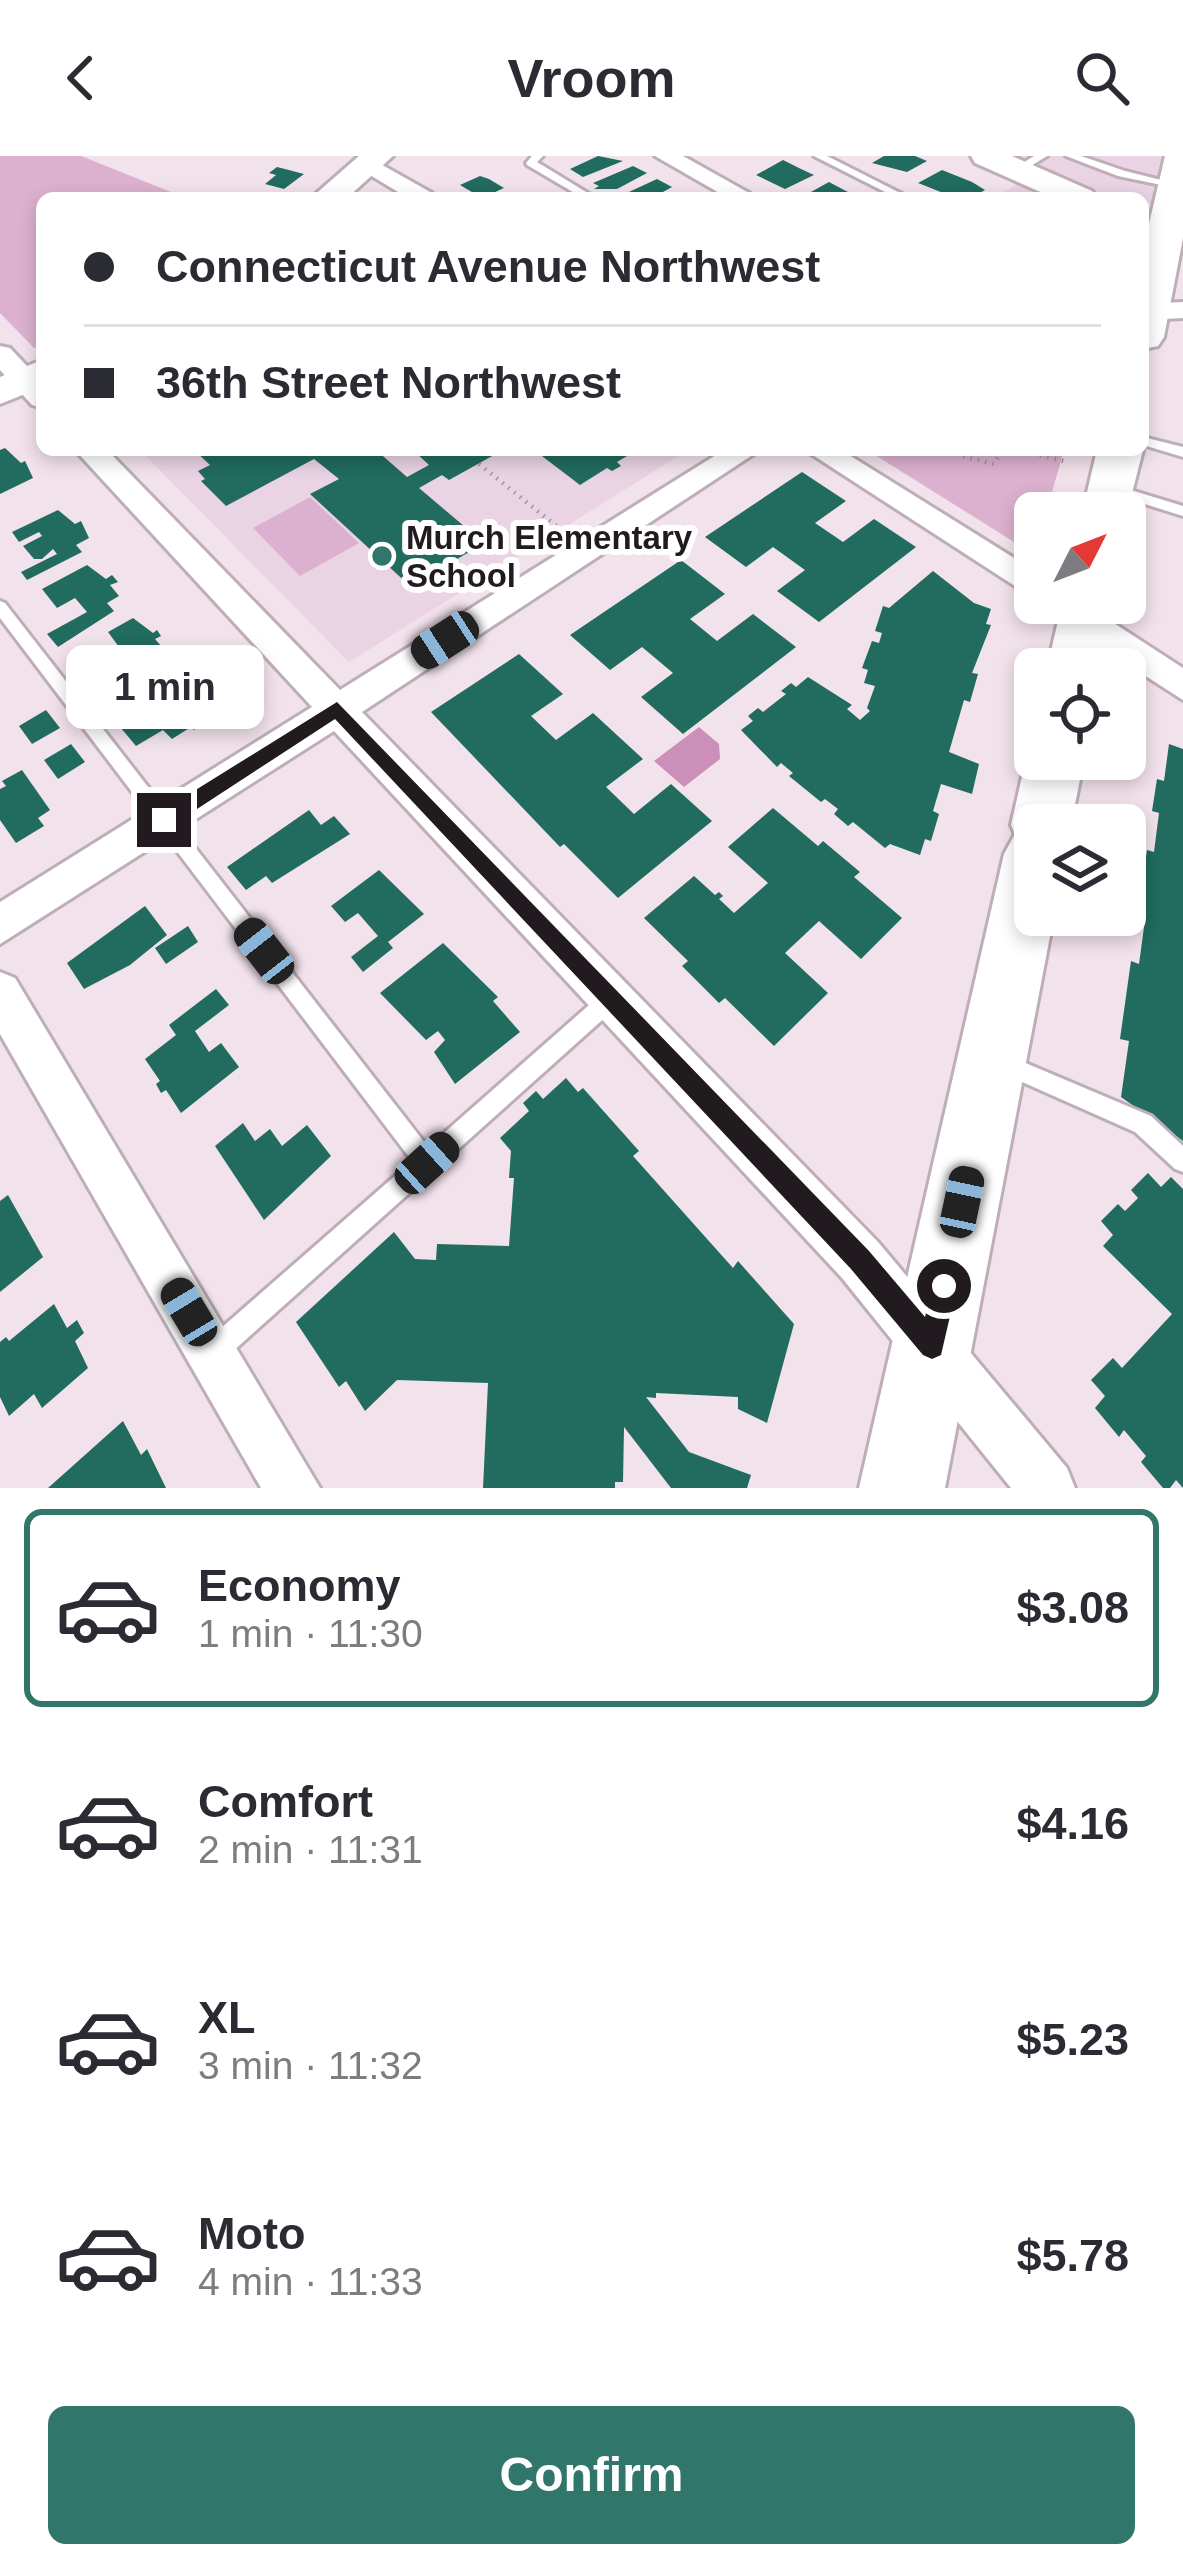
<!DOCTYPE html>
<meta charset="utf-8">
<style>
body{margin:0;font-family:Helvetica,sans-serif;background:#f2f2f3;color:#2b2b33;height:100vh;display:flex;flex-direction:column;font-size:45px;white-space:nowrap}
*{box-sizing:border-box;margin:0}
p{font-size:39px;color:#7c7c81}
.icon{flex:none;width:66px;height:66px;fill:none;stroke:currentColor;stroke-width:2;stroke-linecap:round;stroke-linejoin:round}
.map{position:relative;height:1332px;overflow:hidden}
.panel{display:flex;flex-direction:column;background:#fff;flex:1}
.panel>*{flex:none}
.banner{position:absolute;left:36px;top:36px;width:1113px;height:264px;border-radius:18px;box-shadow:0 6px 18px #0003;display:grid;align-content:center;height:264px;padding:0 48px;background:#fff}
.needle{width:78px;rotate:48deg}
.controls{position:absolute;left:1014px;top:336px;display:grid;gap:24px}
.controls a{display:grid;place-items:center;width:132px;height:132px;border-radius:18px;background:#fff;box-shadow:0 6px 18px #0003;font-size:60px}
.end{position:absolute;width:54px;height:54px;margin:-27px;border:15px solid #211b1f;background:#fff;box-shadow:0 0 0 6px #fff}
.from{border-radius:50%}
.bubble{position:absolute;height:84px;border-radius:18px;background:#fff;box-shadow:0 6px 18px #0003;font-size:39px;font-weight:600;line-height:84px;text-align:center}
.car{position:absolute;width:36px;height:72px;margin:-36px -18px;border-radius:15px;box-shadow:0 0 9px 3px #0007;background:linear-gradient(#222 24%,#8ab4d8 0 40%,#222 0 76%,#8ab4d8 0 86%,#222 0)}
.banner b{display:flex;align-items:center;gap:42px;height:114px;font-size:45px}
.banner b+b{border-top:3px solid #e1e1e2}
.banner i{width:30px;height:30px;background:#2b2b33}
ul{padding:21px 0 0;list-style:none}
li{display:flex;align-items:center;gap:36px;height:198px;margin:0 24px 18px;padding:0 24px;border:6px solid transparent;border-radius:18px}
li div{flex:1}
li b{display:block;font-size:45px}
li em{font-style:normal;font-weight:600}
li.current{border-color:#31766a}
li>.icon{width:108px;height:108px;stroke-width:1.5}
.cta{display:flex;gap:24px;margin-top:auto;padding:24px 48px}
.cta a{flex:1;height:138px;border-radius:18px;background:#31766a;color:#fff;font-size:48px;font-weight:600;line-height:138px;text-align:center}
header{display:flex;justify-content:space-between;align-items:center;height:156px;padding:0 48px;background:#fff;font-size:54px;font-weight:600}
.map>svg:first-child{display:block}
.built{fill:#ead3e3}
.green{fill:#dcb1cf}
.water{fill:#cc8fba}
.building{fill:#216b5f}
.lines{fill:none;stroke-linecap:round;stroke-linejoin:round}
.lane-casing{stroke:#beaeb9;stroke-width:6}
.street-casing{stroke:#beaeb9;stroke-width:6}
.secondary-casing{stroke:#beaeb9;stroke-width:6}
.primary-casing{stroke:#beaeb9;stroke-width:6}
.path{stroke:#a2959d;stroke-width:4.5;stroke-dasharray:1.5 6;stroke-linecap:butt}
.lane{fill:#fff;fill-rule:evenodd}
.street{fill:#fff;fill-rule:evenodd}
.secondary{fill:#fff;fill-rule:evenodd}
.primary{fill:#fff;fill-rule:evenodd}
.route{fill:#211b1f}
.poi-dot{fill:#31766a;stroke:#fff;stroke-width:4.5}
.labels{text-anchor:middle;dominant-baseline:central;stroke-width:12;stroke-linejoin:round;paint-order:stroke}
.poi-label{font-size:33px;font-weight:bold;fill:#211b1f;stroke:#fff;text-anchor:start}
</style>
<header><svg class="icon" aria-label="back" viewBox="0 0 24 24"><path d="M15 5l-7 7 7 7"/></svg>Vroom<svg class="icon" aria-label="search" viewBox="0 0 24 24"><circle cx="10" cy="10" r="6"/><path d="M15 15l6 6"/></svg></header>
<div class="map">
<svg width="1183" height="1332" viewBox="0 0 1183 1332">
<rect width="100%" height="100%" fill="#f2e2ec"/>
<path class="built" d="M1016,0H1183V62L1131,39L994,42L1042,13Z
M140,294H688L349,506Z"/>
<path class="green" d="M0,0H81L186,42H42V191L34,192L0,157Z
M867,294H1064L1046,357H1035V399Z
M310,341L359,387L300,420L253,372Z"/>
<path class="water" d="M699,571L719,588L720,603L684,631L654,605Z"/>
<path class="building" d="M598,0L623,5L583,21L570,13Z
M884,0H915L927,5L907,16L872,7Z
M783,4L801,13L814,19L785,33L756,19Z
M633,10L647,17L617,33H594L599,30L593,27Z
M277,11L285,13L304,18L284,33L265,28L276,19L269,17Z
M942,14L972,26L985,34L971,42H956L918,27Z
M480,20L489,23L504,32L482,42L460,29Z
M657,23L672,31L652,42H616Z
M829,26L846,35L861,42H800Z
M5,292L21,307L25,305L33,322L0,338V294Z
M194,294H376L407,321L429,309L413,294H503L449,324L442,319L419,332L484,387L454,405L458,409L447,415L443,411L411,431L310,338L339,323L314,303L226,350L201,325L205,323L198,315L210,309Z
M534,294H637L617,306L621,310L612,315L607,312L580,329Z
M802,316L846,345L815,367L843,386L874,363L916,391L819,466L777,435L805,414L773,391L746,411L705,381Z
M58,354L75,368L81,365L89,382L76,389L82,396L27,424L21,416L57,398L53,393L42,403H34L23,390L42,380L39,376L19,386L12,376Z
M681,404L725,438L690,463L717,485L753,458L796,491L683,578L641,541L673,517L642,491L610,514L570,479Z
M87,409L106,423L112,419L118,426L110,429L119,440L107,447L114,455L58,491L47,478L87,456L75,442L57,452L42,433Z
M933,415L974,447L991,453L986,468L991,469L972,517L978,518L970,546L964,544L949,596L979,608L972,638L941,628L933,655L939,658L931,685L925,683L920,699L890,688L885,692L853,666L848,670L834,658L838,653L825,643L821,646L789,620L793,617L781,607L777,611L741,574L753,565L748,560L758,552L763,556L786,538L781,535L791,527L796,531L808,521L852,549L847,553L860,564L870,555L867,552L875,530L864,527L868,514L862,512L872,485L879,487L882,477L875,475L883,450L889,452Z
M133,462L153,477L157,474L161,480L155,483L168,498L138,516L143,521L133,527L126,518L135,513L108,476Z
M519,498L563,538L531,560L556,584L593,557L643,603L606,631L634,658L671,628L712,665L618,742L564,688L560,691L431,556Z
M218,524L232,540L215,551L218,554L194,574L191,571L172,583L163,574L136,590L121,572Z
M46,554L60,572L32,588L19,570Z
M71,588L85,606L58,623L44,604Z
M1169,588L1183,593V985L1121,941L1129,885L1120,883L1131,805L1139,808L1145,764L1137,761L1147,694L1154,696L1159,657L1152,655L1157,623L1164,625Z
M22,614L50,654L38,662L44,670L16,687L0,664V633L6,630L2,625Z
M773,652L818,690L823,685L860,716L854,721L902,762L861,803L819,765L785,797L828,837L774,890L725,842L719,847L682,810L688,805L644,762L694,720L715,739L719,736L723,740L719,743L734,757L768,727L728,691Z
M309,654L321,669L334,660L350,678L272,727L266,720L246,734L227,711Z
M379,714L424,758L388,786L393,792L363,816L351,801L378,780L358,757L345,766L331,750Z
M145,750L167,779L130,809L84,833L67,807Z
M188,770L198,786L166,808L155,792Z
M443,787L498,841L493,845L520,876L455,928L434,896L445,884L438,875L426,884L380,837Z
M216,833L229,849L195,875L209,896L221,887L239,911L181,957L166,934L161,937L156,928L160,925L145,903L176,879L169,869Z
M566,922L578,936L583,932L639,995L633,1000L733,1112L738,1105L794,1168L767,1267L738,1253V1241L656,1237V1242L646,1241L689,1296L751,1319L747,1332H671L624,1271L623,1326H615V1332H483L488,1227L397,1224L365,1255L346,1225L339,1231L296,1166L394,1076L415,1103L436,1104L437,1088L509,1090L514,1022H509L511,995L500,982L529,955L523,947L536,935L543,943Z
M243,967L255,985L270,973L282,990L307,969L331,1000L264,1064L215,990Z
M1148,1017L1161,1031L1171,1021L1183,1033V1332L1176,1324L1170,1332H1163L1141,1306L1146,1300L1124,1274L1119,1281L1095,1252L1105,1240L1091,1224L1113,1202L1122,1212L1172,1158L1103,1090L1113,1079L1101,1065L1118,1048L1125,1055L1138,1042L1131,1034Z
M8,1039L43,1101L0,1136V1045Z
M54,1148L67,1172L77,1164L84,1177L75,1185L88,1212L42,1252L34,1238L9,1260L0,1241V1186L6,1181L9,1185Z
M123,1265L141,1299L147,1293L166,1332H48Z"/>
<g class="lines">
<defs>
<path id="lane" d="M532,0H543L537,6L596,42H583L527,9L526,7Z
M814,0H827L910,42H897Z
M1034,0H1047L1021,16L1012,14Z
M1066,0H1081L1125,15L1181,29L1176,32L1118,20Z
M1143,281L1183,291V301L1143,289Z
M1111,328L1183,350V360L1106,336V330Z
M0,445L5,447L428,991L605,835L612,832L619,835L622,842L619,849L222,1205L213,1208L204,1205L201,1196L204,1187L412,1005L0,462Z
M1002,897L1151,960L1183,990V1016L1175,1013L1135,976L995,914L992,907L995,900Z"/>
<path id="street" d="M655,0H683L758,42H728Z
M368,1L432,37L436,42H408L360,13L357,8Z
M1183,146V162L1143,164V148Z
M0,190L10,192L42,226V252L32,249L0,214Z
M75,294H107L340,534L724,294H760L362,556L878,1086L1067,1312L1075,1332H1011L842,1122L334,575L0,788V746L312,551Z
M805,294H841L1035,415V443Z
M1041,447H1083L1183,512V544L1046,456Z
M0,816L15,822L320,1332H261L0,878Z"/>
<path id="secondary" d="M359,0H393L347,42H311Z
M971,0H1012L1092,35L1097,42H1054L975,7Z
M42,204V231L0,248V221Z"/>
<path id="primary" d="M1165,0H1183V82L1164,181L1158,190L1143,193V93Z
M1097,294H1143L1125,365V357H1082Z
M1062,447H1114L1101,513H1047Z
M1035,586V603H1084L1071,669H1035V759H1054L945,1332H859L1004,698L1015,678L1011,669L1026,603Z"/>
</defs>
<use href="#lane" class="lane-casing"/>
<use href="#street" class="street-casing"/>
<use href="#secondary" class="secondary-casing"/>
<use href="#primary" class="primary-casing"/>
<path class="path" d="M964,294L962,300L994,308L1002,294
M1018,294L1064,305
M479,308L565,377"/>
<use href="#lane" class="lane"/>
<use href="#street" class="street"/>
<use href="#secondary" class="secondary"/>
<use href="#primary" class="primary"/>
</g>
<path class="route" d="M337,546L869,1095L925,1161L935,1121L944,1117L953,1121L957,1130L941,1199L932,1203L923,1199L851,1113L335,563L171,670H157V658Z"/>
<circle class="poi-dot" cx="382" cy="400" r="12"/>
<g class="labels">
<g class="poi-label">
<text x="406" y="381">Murch Elementary<tspan x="406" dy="38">School</tspan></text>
</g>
</g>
</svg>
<div class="controls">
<a><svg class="needle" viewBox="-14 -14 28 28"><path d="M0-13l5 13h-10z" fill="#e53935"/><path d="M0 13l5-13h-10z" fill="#7c7c81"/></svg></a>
<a><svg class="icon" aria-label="locate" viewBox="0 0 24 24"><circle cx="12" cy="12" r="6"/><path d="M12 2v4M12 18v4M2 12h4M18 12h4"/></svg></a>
<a><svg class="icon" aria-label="layers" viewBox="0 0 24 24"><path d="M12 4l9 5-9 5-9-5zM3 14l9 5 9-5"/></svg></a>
</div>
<i class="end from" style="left:944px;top:1130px"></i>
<i class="end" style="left:164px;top:664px"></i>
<div class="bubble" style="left:66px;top:489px;width:198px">1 min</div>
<i class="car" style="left:445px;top:484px;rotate:237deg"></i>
<i class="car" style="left:264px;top:795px;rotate:322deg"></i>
<i class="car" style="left:427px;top:1007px;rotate:48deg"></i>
<i class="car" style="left:962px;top:1046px;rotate:12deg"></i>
<i class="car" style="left:189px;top:1156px;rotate:329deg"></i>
<div class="banner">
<b><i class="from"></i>Connecticut Avenue Northwest</b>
<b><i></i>36th Street Northwest</b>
</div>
</div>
<section class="panel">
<ul>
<li class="current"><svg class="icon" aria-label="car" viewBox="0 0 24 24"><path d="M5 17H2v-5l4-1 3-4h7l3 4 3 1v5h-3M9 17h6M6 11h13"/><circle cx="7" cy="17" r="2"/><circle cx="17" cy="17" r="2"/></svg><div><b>Economy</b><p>1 min · 11:30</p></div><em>$3.08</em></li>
<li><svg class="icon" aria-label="car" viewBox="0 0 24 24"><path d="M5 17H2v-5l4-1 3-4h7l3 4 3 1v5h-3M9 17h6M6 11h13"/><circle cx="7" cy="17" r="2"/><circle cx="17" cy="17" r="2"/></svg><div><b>Comfort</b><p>2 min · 11:31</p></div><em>$4.16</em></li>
<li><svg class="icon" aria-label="car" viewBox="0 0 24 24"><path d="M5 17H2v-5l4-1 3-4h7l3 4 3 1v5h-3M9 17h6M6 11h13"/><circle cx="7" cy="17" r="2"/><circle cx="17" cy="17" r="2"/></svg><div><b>XL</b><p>3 min · 11:32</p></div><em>$5.23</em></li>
<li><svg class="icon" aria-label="car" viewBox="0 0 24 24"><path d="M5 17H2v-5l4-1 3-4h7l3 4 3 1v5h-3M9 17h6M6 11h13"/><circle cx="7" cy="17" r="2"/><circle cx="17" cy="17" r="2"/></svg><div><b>Moto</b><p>4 min · 11:33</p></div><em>$5.78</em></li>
</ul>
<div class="cta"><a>Confirm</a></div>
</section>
